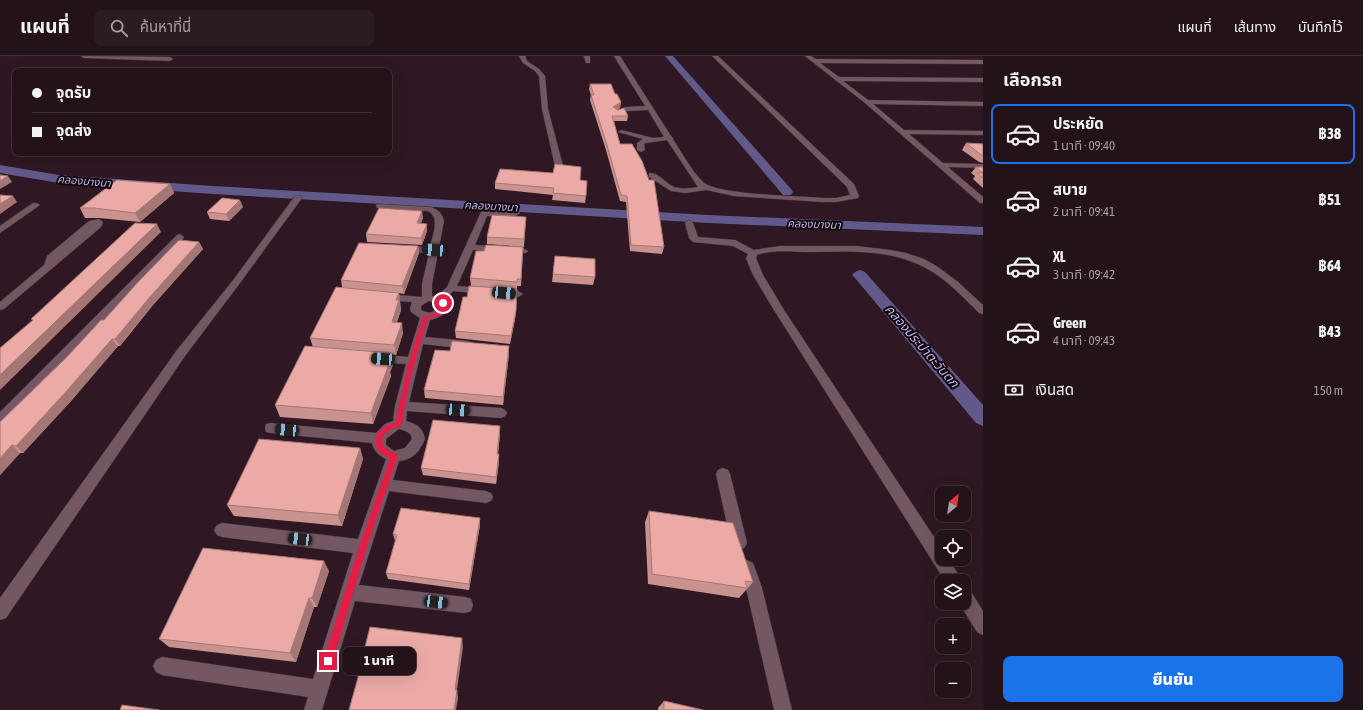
<!DOCTYPE html>
<html lang="th">
<meta charset="utf-8">
<style>
body{margin:0;font-family:"Asap Condensed","Noto Sans Thai",sans-serif;background:#2b1b23;color:#f1f3f6;height:100vh;display:flex;flex-direction:column;font-size:15px;white-space:nowrap}
*{box-sizing:border-box;margin:0}
p{font-size:13px;color:#a39ea2}
.icon{flex:none;width:22px;height:22px;fill:none;stroke:currentColor;stroke-width:2;stroke-linecap:round;stroke-linejoin:round}
.map{position:relative;flex:1;overflow:hidden}
.drawer{display:flex;flex-direction:column;background:#23121a;width:380px}
.drawer>*{flex:none}
.guide{position:absolute;left:12px;top:12px;width:380px;height:88px;border-radius:8px;box-shadow:0 4px 16px #0002,0 0 0 1px #403239;display:grid;align-content:center;height:88px;padding:0 20px;background:#23121a}
.needle{width:26px;rotate:29deg}
.buttons{position:absolute;left:935px;top:430px;display:grid;gap:8px}
.buttons a{display:grid;place-items:center;width:36px;height:36px;border-radius:8px;background:#23121a;box-shadow:0 4px 16px #0002,0 0 0 1px #403239;font-size:20px}
.end{position:absolute;width:18px;height:18px;margin:-9px;border:5px solid #e11d48;background:#fff;box-shadow:0 0 0 2px #fff}
.from{border-radius:50%}
.bubble{position:absolute;height:28px;border-radius:8px;background:#23121a;box-shadow:0 4px 16px #0002,0 0 0 1px #403239;font-size:13px;font-weight:800;line-height:28px;text-align:center}
.car{position:absolute;width:12px;height:24px;margin:-12px -6px;border-radius:5px;box-shadow:0 0 3px 1px #0007;background:linear-gradient(#222 24%,#8ab4d8 0 40%,#222 0 76%,#8ab4d8 0 86%,#222 0)}
.guide b{display:flex;align-items:center;gap:14px;height:38px;font-size:15px}
.guide b+b{border-top:1px solid #403239}
.guide i{width:10px;height:10px;background:#f1f3f6}
ul{padding:0;list-style:none}
li{display:flex;align-items:center;gap:12px;height:60px;margin:0 8px 6px;padding:0 12px;border:2px solid transparent;border-radius:8px}
li div{flex:1}
li b{display:block;font-size:15px}
li em{font-style:normal;font-weight:800}
li.selected{border-color:#1a73e8}
li>.icon{width:36px;height:36px;stroke-width:1.5}
h2{padding:0 20px;font-size:18px;line-height:48px}
.pay{display:flex;align-items:center;gap:10px;height:44px;padding:0 20px;font-size:15px}
.pay p{margin-inline-start:auto}
.action{display:flex;gap:8px;margin-top:auto;padding:8px 20px}
.action a{flex:1;height:46px;border-radius:8px;background:#1a73e8;color:#fff;font-size:16px;font-weight:800;line-height:46px;text-align:center}
header{display:flex;align-items:center;gap:24px;box-sizing:border-box;height:56px;padding:0 20px;background:#23121a;border-bottom:1px solid #403239}
header strong{font-size:19px}
nav{display:flex;gap:22px;margin-inline-start:auto;font-size:14px}
.search{width:280px;height:36px;background:#2b1b23;display:flex;align-items:center;gap:10px;box-sizing:border-box;padding:0 14px;border-radius:8px;color:#a39ea2;font-size:15px}
main{display:flex;flex:1;min-height:0}
.map>svg:first-child{display:block}
.lines{fill:none;stroke-linecap:round;stroke-linejoin:round}
.canal{fill:#60598a;fill-rule:evenodd}
.minor-casing{stroke:#46343c;stroke-width:1}
.minor{fill:#735762;fill-rule:evenodd}
.wall{fill:#ca928f}
.shaded-wall{fill:#a47774}
.building{fill:#ebaaa6;stroke:#a47774}
.route{fill:#e11d48}
.labels{text-anchor:middle;dominant-baseline:central;stroke-width:4;stroke-linejoin:round;paint-order:stroke}
.far-water-label{font-size:11px;font-style:italic;fill:#bdb6f3;stroke:#11070b}
.water-label{font-size:13px;font-style:italic;fill:#bdb6f3;stroke:#11070b}
</style>
<header>
<strong>แผนที่</strong>
<div class="search"><svg class="icon" aria-label="search" viewBox="0 0 24 24"><circle cx="10" cy="10" r="6"/><path d="M15 15l6 6"/></svg>ค้นหาที่นี่</div>
<nav><a>แผนที่</a><a>เส้นทาง</a><a>บันทึกไว้</a></nav>
</header>
<main>
<div class="map">
<svg width="983" height="654" viewBox="0 0 983 654">
<rect width="100%" height="100%" fill="#2f1823"/>
<g class="lines">
<path class="canal" d="M665,0H673L791,133L793,136L791,139H783Z
M0,109L59,119L213,130L708,159L983,171V179L708,167L213,138L59,127L0,117Z
M860,214L865,216L983,349V370L976,367L855,222L852,219L855,216Z"/>
<defs>
<path id="minor" d="M81,0L170,1L173,3L170,5L84,2Z
M519,0H525L527,5L539,13L545,20L548,53L563,110L562,112H559L555,110L542,53L539,20L535,15L523,7Z
M584,0H590V7H586Z
M614,0H620L671,80L673,82V83C682,97 691,114 703,126C716,139 800,140 822,142H836L850,139L847,131L712,0H718L854,128L859,140L858,142L836,146H822L734,140L706,134L686,137L671,135L649,121V117C658,116 665,126 672,130C680,134 690,132 698,131L667,84L646,87L644,88L645,94L641,96L637,94V87L643,83L618,76L621,74L653,82L664,81L648,54L627,55L617,58L614,56L626,51L645,50Z
M805,0H811L816,3L983,4V8L820,7L839,21L983,22V26L843,25L868,44L983,46V50L873,48L904,74L983,75V79L909,78L943,107L983,108V112L948,111L983,141V147H980L865,47Z
M295,140H301L302,142L240,227L185,300L6,562L0,564V542L177,294L234,223Z
M33,147H36L40,149L0,177V170Z
M377,148L430,151C438,153 442,157 444,165L432,228V240H437L447,231L481,156C490,154 513,151 520,157L516,160H487L475,189L523,192L528,195L526,197L473,194L457,230L518,235L523,238L518,241L453,235L445,244L449,251C445,259 439,262 430,264L425,281L468,285L472,286L474,289L472,292L468,293L423,288L409,346L501,352L505,354L507,357L505,360L501,362L407,355L406,365C417,368 423,372 425,383C420,395 413,404 399,405L393,424L486,435L491,437L493,441L491,445L486,447L389,435L359,529L465,541L471,543L473,549L471,555L465,557L355,545L322,654H304L308,641L162,619L156,616L153,610L156,604L162,601L313,623L353,497L222,481L217,479L214,474L217,469L222,467L358,483L386,403C378,399 374,395 372,387L271,377L266,376L265,372L266,368L271,367L376,377L385,368L393,365L395,350L406,308L376,306L372,305L370,302L372,299L376,298L408,301L420,262L411,256L410,252L412,246L384,244L379,241L384,238L422,241V228L429,197L402,196L397,193L402,190L430,191C432,180 441,162 428,155L380,152H377L376,150ZM429,245L438,248L437,253C431,258 427,257 421,254V250ZM399,373C406,375 411,376 412,383L405,392L394,395L386,389V383Z
M99,163L103,166L101,171L4,253L0,254V246L44,209L47,200L89,165Z
M689,164L693,167L698,181L735,184L754,194L780,190H856L890,194L906,197L924,203L938,211L958,226L983,249V258L979,257C964,242 949,226 931,215C895,193 852,195 812,196C794,196 774,193 757,199L756,202L763,219L784,254L942,493V503H949L962,525H945L774,254L753,219L746,202L748,198L733,190L693,186L689,182L685,167Z
M180,178L184,181L183,183L5,367L0,369V356L177,179Z
M723,412L728,414L730,418L747,487L744,492L739,494L734,492L731,487L716,418L718,414Z
M747,504L753,507L762,532L792,654H774L746,532L739,512L741,507Z
M964,532L970,534L983,555V579L977,576L959,547H964Z"/>
</defs>
<use href="#minor" class="minor-casing"/>
<use href="#minor" class="minor"/>
</g>
<path class="wall" d="M590,28L615,38L621,46L620,52L617,54L628,60L627,65H614L620,88L664,191L662,198L630,195L626,146L620,145L606,94L590,44L591,39L589,33Z
M966,87L983,88V107L979,106L962,94Z
M976,111H983V132L973,123L975,120L971,117Z
M580,124L586,140L585,147L552,144L553,139L495,133V127Z
M170,128L174,137L140,166L99,162H85L80,152Z
M243,151L229,165L210,163L207,156Z
M526,161L524,191L487,188V181Z
M423,162L421,167L427,175L422,189L367,186L366,178Z
M199,186L203,193L153,249L120,290H118L71,345L23,397H20L0,419V366L104,264Z
M418,190L419,197L404,238L399,237L401,254L397,266L403,277L396,299L391,298L393,309L390,316L391,320L373,368L280,361L275,349L313,291L310,282L342,231L341,224Z
M523,191L521,230H517V233L471,230L470,222L484,195Z
M555,200L595,221L593,229L552,226Z
M517,233L515,263L510,288L456,282L455,275L467,241Z
M509,290V298L503,349L425,342L424,334L450,295Z
M500,378L498,398L499,406L496,428L423,419L421,412Z
M360,392L363,403L342,470L234,460L227,449Z
M649,455L753,526L739,542L648,528L645,466Z
M480,462V469L469,534L388,523L386,517L395,485L393,478Z
M329,515L317,551H314L296,606L169,591L159,583Z
M664,645L703,654H658V652Z"/>
<path class="shaded-wall" d="M621,46L620,52L613,56V51Z
M8,120L12,126L0,133V125Z
M170,128L174,137L140,166L135,157Z
M13,140L17,146L0,158V148Z
M240,144L243,151L229,165L226,158Z
M422,155L423,162L418,175L417,167Z
M157,168L161,176L0,334V319Z
M427,168V175L422,189L421,182Z
M199,186L203,193L153,249L120,290L115,283L149,242Z
M418,190L419,197L404,238L402,230Z
M399,237L401,254L393,276L392,266L396,244Z
M516,255L515,263L510,288L511,280Z
M402,267L403,277L396,299L394,289Z
M112,283L118,290L71,345L23,397L16,390Z
M509,290V298L503,349V341Z
M391,297L393,309L390,316L391,320L373,368L371,357Z
M500,370V378L497,406V398Z
M12,389L20,397L0,419V402Z
M360,392L363,403L342,470L338,459Z
M499,398V406L496,428V421Z
M480,462V469L469,534V528Z
M324,505L329,515L317,551L312,542Z
M309,542L314,551L296,606L290,597Z
M462,582L463,591L456,641L455,634Z
M457,634L458,642L456,654H454Z"/>
<path class="building" d="M590,28H611L615,38H617L621,46L613,51L618,54L624,52L628,60H612L620,88H632L642,105L649,124H654L664,191L631,189L627,140L621,139L607,89L591,39H594Z
M966,87L983,88V100Z
M555,108L581,111L580,124L587,125L586,140L553,137L554,132L495,127L500,113L553,117Z
M976,111H983V117Z
M977,117H983V122Z
M0,119L8,120L0,125Z
M117,124L170,128L135,157L94,152H80Z
M0,139L13,140L0,148Z
M222,142L240,144L226,158L207,156Z
M379,152L422,155L417,167L427,168L421,182L366,178Z
M492,159L526,161L524,183L487,181Z
M135,167L157,168L0,319V292L33,264L31,263Z
M179,184L199,186L149,242L115,283H112L64,338L16,390L12,389L0,402V366L66,302L101,264H104L139,225Z
M359,187L418,190L402,230L341,224Z
M486,189L523,191L521,223H517V226L470,222L476,195H484Z
M555,200L595,203V221L553,218Z
M469,230L517,233L516,255L511,280L455,275L463,241H467Z
M336,231L399,237L396,244H399L392,266L402,267L394,289L310,282Z
M452,285L509,290L503,341L424,334L435,294L450,295Z
M305,290L391,297L387,308H389L371,357L275,349Z
M433,364L500,370L497,398H499L496,421L421,412Z
M259,383L360,392L338,459L227,449Z
M401,452L480,462L469,528L386,517L397,479L393,478Z
M649,455L733,467L753,526L745,525L747,532L652,518Z
M203,492L324,505L312,542H309L290,597L159,583Z
M370,571L462,582L455,634H457L454,654H349L362,607H361Z
M664,645L703,654H664Z
M122,649L159,654H120Z"/>
<path class="route" d="M441,246L446,247L448,251C444,260 437,261 428,262C417,297 407,332 402,368L401,370C397,372 392,373 388,375C375,385 385,394 397,398L398,400L367,491L333,605L331,609L328,610L324,609L323,605L359,491L390,402C374,398 370,381 384,371C386,369 392,368 395,367L409,305L423,261L437,257L441,254Z"/>
<g class="labels">
<g class="far-water-label">
<text transform="translate(84 125) rotate(5)">คลองบางนา</text>
<text transform="translate(491 150) rotate(3)">คลองบางนา</text>
<text transform="translate(814 168) rotate(2)">คลองบางนา</text>
</g>
<g class="water-label">
<text transform="translate(922 290) rotate(49)">คลองประปาตะวันตก</text>
</g>
</g>
</svg>
<div class="buttons">
<a><svg class="needle" viewBox="-14 -14 28 28"><path d="M0-13l5 13h-10z" fill="#e53935"/><path d="M0 13l5-13h-10z" fill="#a39ea2"/></svg></a>
<a><svg class="icon" aria-label="locate" viewBox="0 0 24 24"><circle cx="12" cy="12" r="6"/><path d="M12 2v4M12 18v4M2 12h4M18 12h4"/></svg></a>
<a><svg class="icon" aria-label="layers" viewBox="0 0 24 24"><path d="M12 4l9 5-9 5-9-5zM3 14l9 5 9-5"/></svg></a>
<a>+</a>
<a>−</a>
</div>
<i class="end from" style="left:443px;top:247px"></i>
<i class="end" style="left:328px;top:605px"></i>
<div class="bubble" style="left:342px;top:591px;width:74px">1 นาที</div>
<i class="car" style="left:434px;top:194px;rotate:274deg"></i>
<i class="car" style="left:504px;top:237px;rotate:95deg"></i>
<i class="car" style="left:383px;top:303px;rotate:274deg"></i>
<i class="car" style="left:458px;top:354px;rotate:94deg"></i>
<i class="car" style="left:287px;top:374px;rotate:275deg"></i>
<i class="car" style="left:300px;top:483px;rotate:277deg"></i>
<i class="car" style="left:436px;top:546px;rotate:97deg"></i>
<div class="guide">
<b><i class="from"></i>จุดรับ</b>
<b><i></i>จุดส่ง</b>
</div>
</div>
<section class="drawer">
<h2>เลือกรถ</h2>
<ul>
<li class="selected"><svg class="icon" aria-label="car" viewBox="0 0 24 24"><path d="M5 17H2v-5l4-1 3-4h7l3 4 3 1v5h-3M9 17h6M6 11h13"/><circle cx="7" cy="17" r="2"/><circle cx="17" cy="17" r="2"/></svg><div><b>ประหยัด</b><p>1 นาที · 09:40</p></div><em>฿38</em></li>
<li><svg class="icon" aria-label="car" viewBox="0 0 24 24"><path d="M5 17H2v-5l4-1 3-4h7l3 4 3 1v5h-3M9 17h6M6 11h13"/><circle cx="7" cy="17" r="2"/><circle cx="17" cy="17" r="2"/></svg><div><b>สบาย</b><p>2 นาที · 09:41</p></div><em>฿51</em></li>
<li><svg class="icon" aria-label="car" viewBox="0 0 24 24"><path d="M5 17H2v-5l4-1 3-4h7l3 4 3 1v5h-3M9 17h6M6 11h13"/><circle cx="7" cy="17" r="2"/><circle cx="17" cy="17" r="2"/></svg><div><b>XL</b><p>3 นาที · 09:42</p></div><em>฿64</em></li>
<li><svg class="icon" aria-label="car" viewBox="0 0 24 24"><path d="M5 17H2v-5l4-1 3-4h7l3 4 3 1v5h-3M9 17h6M6 11h13"/><circle cx="7" cy="17" r="2"/><circle cx="17" cy="17" r="2"/></svg><div><b>Green</b><p>4 นาที · 09:43</p></div><em>฿43</em></li>
</ul>
<div class="pay"><svg class="icon" aria-label="cash" viewBox="0 0 24 24"><path d="M3 7h18v10H3z"/><circle cx="12" cy="12" r="2"/></svg>เงินสด<p>150 m</p></div>
<div class="action"><a>ยืนยัน</a></div>
</section>
</main>
